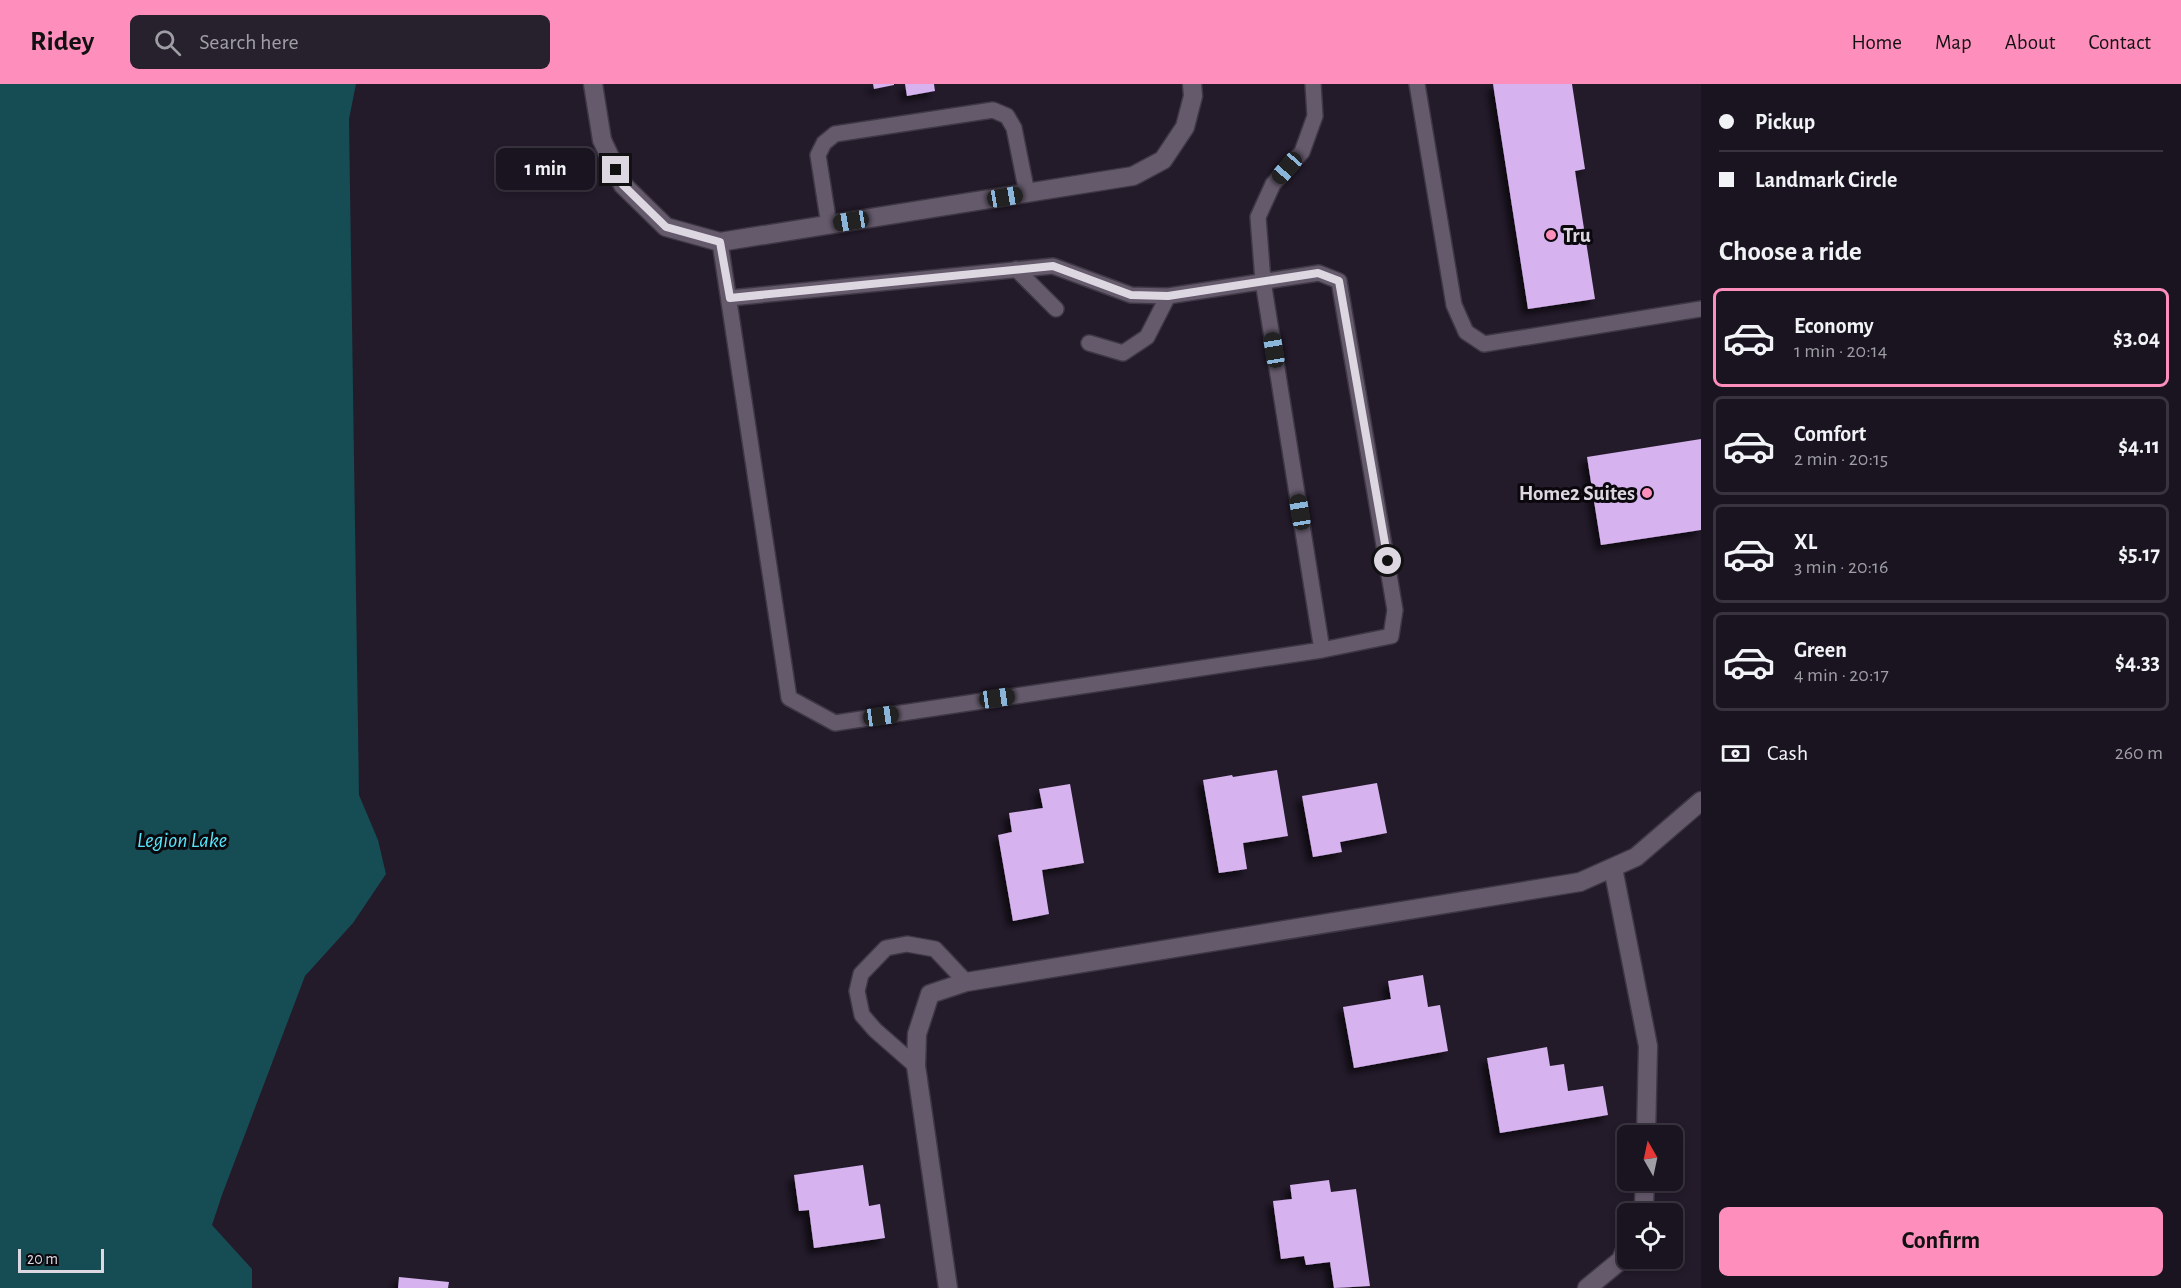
<!DOCTYPE html>
<meta charset="utf-8">
<style>
body{margin:0;font-family:"Alegreya Sans",sans-serif;background:#27212d;color:#f1f3f6;height:100vh;display:flex;flex-direction:column;font-size:22px;white-space:nowrap}
*{box-sizing:border-box;margin:0}
p{font-size:20px;color:#9f9ea5}
.icon{flex:none;width:33px;height:33px;fill:none;stroke:currentColor;stroke-width:2;stroke-linecap:round;stroke-linejoin:round}
.map{position:relative;flex:1;overflow:hidden}
.side{display:flex;flex-direction:column;background:#1a1420;width:480px}
.side>*{flex:none}
.hud{display:grid;align-content:center;height:132px;padding:0 18px;background:#1a1420}
.needle{width:39px;rotate:351deg}
.fabs{position:absolute;left:1617px;top:1041px;display:grid;gap:12px}
.fabs a{display:grid;place-items:center;width:66px;height:66px;border-radius:9px;background:#1a1420;box-shadow:0 3px 9px #0003,0 0 0 2px #38333e;font-size:30px}
.scale{position:absolute;left:18px;bottom:15px;width:86px;box-sizing:border-box;padding-left:6px;border:3px solid #ddd7e2;border-top:0;font-size:16px;line-height:21px;white-space:nowrap;color:#ddd7e2;-webkit-text-stroke:4px #0a070d;paint-order:stroke}
.end{position:absolute;width:27px;height:27px;margin:-14px;border:8px solid #ddd7e2;background:#111;box-shadow:0 0 0 3px #111}
.from{border-radius:50%}
.bubble{position:absolute;height:42px;border-radius:9px;background:#1a1420;box-shadow:0 3px 9px #0003,0 0 0 2px #38333e;font-size:20px;font-weight:700;line-height:42px;text-align:center}
.car{position:absolute;width:18px;height:36px;margin:-18px -9px;border-radius:8px;box-shadow:0 0 4px 2px #0007;background:linear-gradient(#222 24%,#8ab4d8 0 40%,#222 0 76%,#8ab4d8 0 86%,#222 0)}
.hud b{display:flex;align-items:center;gap:21px;height:57px;font-size:22px}
.hud b+b{border-top:2px solid #38333e}
.hud i{width:15px;height:15px;background:#f1f3f6}
ul{padding:0;list-style:none}
li{display:flex;align-items:center;gap:18px;height:99px;margin:0 12px 9px;padding:0 6px;border:3px solid #38333e;border-radius:9px}
li div{flex:1}
li b{display:block;font-size:22px}
li em{font-style:normal;font-weight:700}
li.current{border-color:#fe8ebc}
li>.icon{width:54px;height:54px;stroke-width:1.5}
h2{padding:0 18px;font-size:27px;line-height:72px}
.pay{display:flex;align-items:center;gap:15px;height:66px;padding:0 18px;font-size:22px}
.pay p{margin-inline-start:auto}
.button{display:flex;gap:12px;margin-top:auto;padding:12px 18px}
.button a{flex:1;height:69px;border-radius:9px;background:#fe8ebc;color:#111;font-size:24px;font-weight:700;line-height:69px;text-align:center}
header{display:flex;align-items:center;gap:36px;box-sizing:border-box;height:84px;padding:0 30px;background:#fe8ebc;color:#111}
header strong{font-size:28px}
nav{display:flex;gap:33px;margin-inline-start:auto;font-size:21px}
.search{width:420px;height:54px;background:#27212d;display:flex;align-items:center;gap:15px;box-sizing:border-box;padding:0 21px;border-radius:9px;color:#9f9ea5;font-size:22px}
main{display:flex;flex:1;min-height:0}
.map>svg:first-child{display:block}
.water{fill:#164c53}
.building{fill:#d6b2ef;filter:url(#shadow)}
.lines{fill:none;stroke-linecap:round;stroke-linejoin:round}
.lane-casing{stroke:#3e3744;stroke-width:18}
.street-casing{stroke:#3e3744;stroke-width:21}
.lane{stroke:#655a6c;stroke-width:15}
.street{stroke:#655a6c;stroke-width:18}
.route{stroke:#ddd7e2;stroke-width:8}
.poi-dot{fill:#fe8ebc;stroke:#0a070d;stroke-width:2}
.labels{text-anchor:middle;dominant-baseline:central;stroke-width:6;stroke-linejoin:round;paint-order:stroke}
.poi-label{font-size:21px;font-weight:bold;fill:#ddd7e2;stroke:#0a070d;text-anchor:start}
.water-label{font-size:22px;font-style:italic;fill:#56e5f8;stroke:#0a070d}
</style>
<header>
<strong>Ridey</strong>
<div class="search"><svg class="icon" aria-label="search" viewBox="0 0 24 24"><circle cx="10" cy="10" r="6"/><path d="M15 15l6 6"/></svg>Search here</div>
<nav><a>Home</a><a>Map</a><a>About</a><a>Contact</a></nav>
</header>
<main>
<div class="map">
<svg width="1701" height="1204" viewBox="0 0 1701 1204">
<defs>
<filter id="shadow"><feDropShadow dx="-5.5" dy="5.5" stdDeviation="3" flood-color="#0009"/></filter>
</defs>
<rect width="100%" height="100%" fill="#231a2a"/>
<path class="water" d="M0,0H356L349,35L359,711L378,756L386,790L353,839L305,892L222,1111L212,1141L252,1185V1204H0Z"/>
<path class="building" d="M873,0H894V1L874,5Z
M905,0H934L935,7L907,12Z
M1493,0H1572L1585,85L1575,87L1595,215L1528,225Z
M1701,355V446L1601,461L1587,373Z
M1277,686L1288,752L1243,759L1247,785L1219,789L1203,696L1232,691L1233,693Z
M1377,699L1387,749L1340,758L1342,768L1313,773L1302,712Z
M1070,700L1084,779L1042,786L1049,830L1013,837L998,751L1012,748L1009,729L1043,724L1039,705Z
M1423,891L1428,923L1440,921L1448,967L1354,984L1343,923L1391,915L1388,897Z
M1547,963L1550,982L1564,980L1568,1007L1603,1002L1608,1031L1500,1049L1487,974Z
M863,1081L869,1122L880,1120L885,1154L814,1164L809,1126L799,1127L794,1091Z
M1329,1096L1331,1108L1356,1105L1370,1202L1334,1204L1330,1178L1306,1181L1304,1172L1281,1175L1273,1117L1292,1115L1290,1101Z
M399,1193L449,1198L448,1204H398Z"/>
<g class="lines">
<defs>
<path id="lane" d="M1417,0L1454,221L1466,248L1484,260L1701,225
M829,141L818,71L824,59L835,50L993,26L1007,32L1014,44L1027,109
M720,158L789,614L835,639L1322,566L1263,197L1258,133L1273,100L1302,68L1315,32L1313,0
M1016,185L1056,225
M730,214L1053,182L1131,211L1168,212L1319,189L1339,197L1395,526L1391,552L1322,566
M1089,259L1123,269L1147,253L1168,212
M916,982L875,946L862,931L857,907L861,890L886,864L907,860L935,865L966,898"/>
<path id="street" d="M593,0L602,56L623,101L666,143L720,158L1133,92L1163,76L1185,43L1193,12L1192,0
M1613,784L1648,962L1646,1052
M1640,1130L1644,1121L1645,1096
M948,1204L916,982L917,950L930,910L966,898L1580,798L1636,773L1701,717
M1587,1204L1621,1176L1628,1159"/>
</defs>
<use href="#lane" class="lane-casing"/>
<use href="#street" class="street-casing"/>
<use href="#lane" class="lane"/>
<use href="#street" class="street"/>
</g>
<g class="lines">
<path class="route" d="M616,86L623,101L666,143L720,158L730,214L1053,182L1131,211L1168,212L1318,189L1339,197L1388,477"/>
</g>
<g class="poi-dot">
<circle cx="1551" cy="151" r="6"/>
<circle cx="1647" cy="409" r="6"/>
</g>
<g class="labels">
<g class="poi-label">
<text x="1563" y="151">Tru</text>
<text x="1635" y="409" text-anchor="end">Home2 Suites</text>
</g>
<g class="water-label">
<text x="182" y="756">Legion Lake</text>
</g>
</g>
</svg>
<div class="fabs">
<a><svg class="needle" viewBox="-14 -14 28 28"><path d="M0-13l5 13h-10z" fill="#e53935"/><path d="M0 13l5-13h-10z" fill="#9f9ea5"/></svg></a>
<a><svg class="icon" aria-label="locate" viewBox="0 0 24 24"><circle cx="12" cy="12" r="6"/><path d="M12 2v4M12 18v4M2 12h4M18 12h4"/></svg></a>
</div>
<div class="scale">20 m</div>
<i class="end from" style="left:1388px;top:477px"></i>
<i class="end" style="left:616px;top:86px"></i>
<div class="bubble" style="left:496px;top:64px;width:99px">1 min</div>
<i class="car" style="left:1287px;top:84px;rotate:221deg"></i>
<i class="car" style="left:1005px;top:113px;rotate:81deg"></i>
<i class="car" style="left:851px;top:137px;rotate:261deg"></i>
<i class="car" style="left:1274px;top:266px;rotate:351deg"></i>
<i class="car" style="left:1300px;top:428px;rotate:351deg"></i>
<i class="car" style="left:997px;top:614px;rotate:82deg"></i>
<i class="car" style="left:881px;top:632px;rotate:82deg"></i>
</div>
<section class="side">
<div class="hud">
<b><i class="from"></i>Pickup</b>
<b><i></i>Landmark Circle</b>
</div>
<h2>Choose a ride</h2>
<ul>
<li class="current"><svg class="icon" aria-label="car" viewBox="0 0 24 24"><path d="M5 17H2v-5l4-1 3-4h7l3 4 3 1v5h-3M9 17h6M6 11h13"/><circle cx="7" cy="17" r="2"/><circle cx="17" cy="17" r="2"/></svg><div><b>Economy</b><p>1 min · 20:14</p></div><em>$3.04</em></li>
<li><svg class="icon" aria-label="car" viewBox="0 0 24 24"><path d="M5 17H2v-5l4-1 3-4h7l3 4 3 1v5h-3M9 17h6M6 11h13"/><circle cx="7" cy="17" r="2"/><circle cx="17" cy="17" r="2"/></svg><div><b>Comfort</b><p>2 min · 20:15</p></div><em>$4.11</em></li>
<li><svg class="icon" aria-label="car" viewBox="0 0 24 24"><path d="M5 17H2v-5l4-1 3-4h7l3 4 3 1v5h-3M9 17h6M6 11h13"/><circle cx="7" cy="17" r="2"/><circle cx="17" cy="17" r="2"/></svg><div><b>XL</b><p>3 min · 20:16</p></div><em>$5.17</em></li>
<li><svg class="icon" aria-label="car" viewBox="0 0 24 24"><path d="M5 17H2v-5l4-1 3-4h7l3 4 3 1v5h-3M9 17h6M6 11h13"/><circle cx="7" cy="17" r="2"/><circle cx="17" cy="17" r="2"/></svg><div><b>Green</b><p>4 min · 20:17</p></div><em>$4.33</em></li>
</ul>
<div class="pay"><svg class="icon" aria-label="cash" viewBox="0 0 24 24"><path d="M3 7h18v10H3z"/><circle cx="12" cy="12" r="2"/></svg>Cash<p>260 m</p></div>
<div class="button"><a>Confirm</a></div>
</section>
</main>
